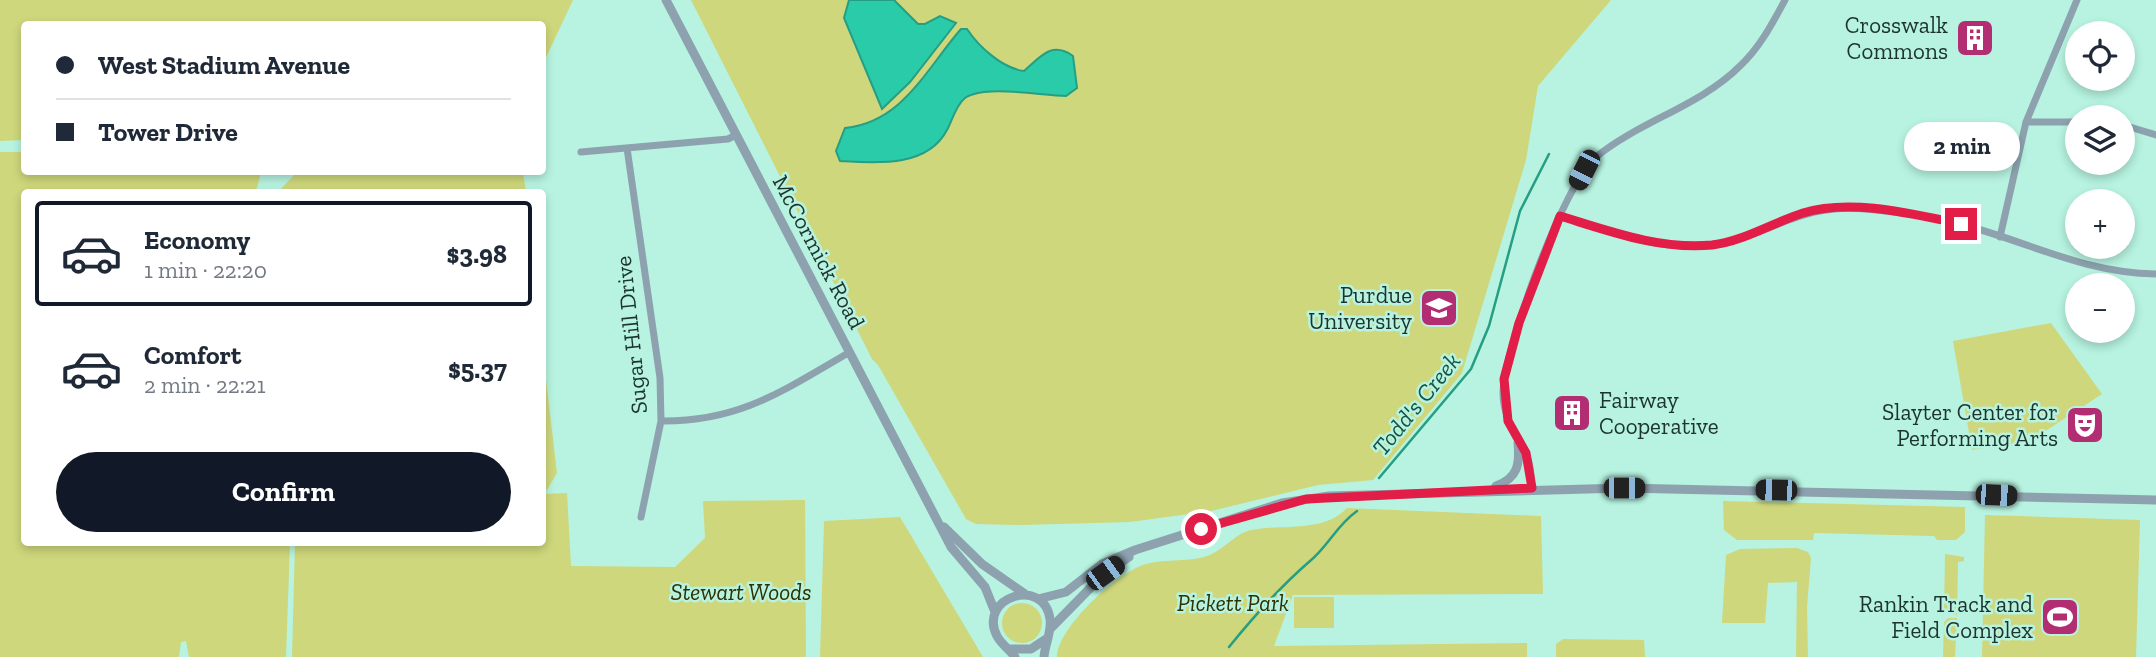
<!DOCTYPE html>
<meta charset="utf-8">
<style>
body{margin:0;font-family:"Zilla Slab",serif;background:#f6f6f7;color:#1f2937;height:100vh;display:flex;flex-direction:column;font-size:26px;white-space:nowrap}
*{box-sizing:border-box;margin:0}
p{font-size:23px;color:#747a83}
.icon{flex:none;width:38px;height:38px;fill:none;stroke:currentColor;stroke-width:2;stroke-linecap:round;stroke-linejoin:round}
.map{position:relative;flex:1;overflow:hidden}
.panel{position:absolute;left:21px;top:189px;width:525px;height:357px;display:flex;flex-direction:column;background:#fff;border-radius:7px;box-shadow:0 4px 10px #0003}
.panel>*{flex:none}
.hud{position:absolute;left:21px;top:21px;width:525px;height:154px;border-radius:7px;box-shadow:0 4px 10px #0003;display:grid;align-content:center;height:154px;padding:0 35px;background:#fff}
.buttons{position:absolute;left:2065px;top:21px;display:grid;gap:14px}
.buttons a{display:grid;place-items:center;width:70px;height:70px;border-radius:50%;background:#fff;box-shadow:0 4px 10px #0003;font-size:35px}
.end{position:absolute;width:32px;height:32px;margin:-16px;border:9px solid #e11d48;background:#fff;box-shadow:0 0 0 4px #fff}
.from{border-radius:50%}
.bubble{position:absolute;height:49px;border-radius:24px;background:#fff;box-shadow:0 4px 10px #0003;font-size:23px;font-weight:700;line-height:49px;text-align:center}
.car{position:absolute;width:21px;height:42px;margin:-21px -10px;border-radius:9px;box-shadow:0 0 5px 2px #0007;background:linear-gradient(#222 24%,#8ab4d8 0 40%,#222 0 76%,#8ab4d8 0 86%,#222 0)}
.hud b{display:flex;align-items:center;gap:24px;height:66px;font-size:26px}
.hud b+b{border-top:2px solid #e0e1e3}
.hud i{width:18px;height:18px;background:#1f2937}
ul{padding:12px 0 0;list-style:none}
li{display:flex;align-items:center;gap:21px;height:105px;margin:0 14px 10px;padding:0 21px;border:4px solid transparent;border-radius:7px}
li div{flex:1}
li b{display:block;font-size:26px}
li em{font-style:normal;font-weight:700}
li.active{border-color:#111827}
li>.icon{width:63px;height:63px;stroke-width:1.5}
.cta{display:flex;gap:14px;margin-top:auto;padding:14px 35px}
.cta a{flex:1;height:80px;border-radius:42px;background:#111827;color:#fff;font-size:28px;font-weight:700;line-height:80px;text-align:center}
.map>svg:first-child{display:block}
.green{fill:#ced77b}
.water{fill:#2acba8;stroke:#269e83;stroke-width:2}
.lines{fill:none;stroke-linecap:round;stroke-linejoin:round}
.stream{stroke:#269e83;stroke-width:2.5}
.minor{stroke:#8da2ae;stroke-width:7}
.tertiary{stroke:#8da2ae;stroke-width:9}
.route{stroke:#e11d48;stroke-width:9}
.labels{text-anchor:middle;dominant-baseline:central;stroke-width:5;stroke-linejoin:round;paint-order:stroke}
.poi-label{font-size:23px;fill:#1c342d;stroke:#b7f3e0;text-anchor:end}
.street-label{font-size:23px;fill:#1c342d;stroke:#b7f3e0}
.park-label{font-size:23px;font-style:italic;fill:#2e3101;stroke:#b7f3e0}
.water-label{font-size:24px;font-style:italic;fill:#165344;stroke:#b7f3e0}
</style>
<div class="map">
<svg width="2156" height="657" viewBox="0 0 2156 657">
<rect width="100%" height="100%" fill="#b7f3e0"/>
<path class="green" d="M0,0H573L543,64L542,24H24V140L0,141Z
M691,0H1611L1538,86L1526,160L1462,373L1373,480L1318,485L1211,511L1130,522L1022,525L976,524L966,519L878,365L872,359Z
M0,152H24V172H261L256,192H24V542L290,543L286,657H189L186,641L181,642L179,657H0Z
M297,172H523L526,192H278Z
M2051,323L2102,394L2030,441L1972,450L1953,341Z
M542,346L557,473L547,490H542Z
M567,493L571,566L675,567L705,538L703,501L805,500L806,657H292L295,543L542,542L543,494Z
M1723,501L1965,507V532L1956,540H1937L1934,536L1814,533L1813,540H1737L1724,530Z
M1347,508L1541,516L1543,594L1293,595L1274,646L1527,643V657H1057C1057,628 1119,571 1146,564C1167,558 1189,563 1210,555C1224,549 1236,533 1251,530C1282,524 1324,533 1347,508Z
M1985,515L2140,520L2136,657H1982Z
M900,517L983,657H820L824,521Z
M1797,548L1808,552L1811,558L1807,607L1808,657H1796L1797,582L1768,583L1765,623H1722L1726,555L1740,549Z
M1945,554L1964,557V561L1958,562L1957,615L1944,612Z
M1294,597H1334V628H1294Z
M1002 623a20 20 0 1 1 40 0a20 20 0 1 1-40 0Z
M1948,618H1957L1955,657H1943L1944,622Z
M1563,639L1644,640L1645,657H1556V644Z"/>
<path class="water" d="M849,0H894L918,24H925L940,16L956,23L910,82L882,109L844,18Z
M961,29H967C979,47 1002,68 1024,71C1041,56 1052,41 1073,56L1077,88L1066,96C1042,96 985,84 965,98C956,105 952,121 947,130C927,168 876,163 840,161L836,151L845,128C903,122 926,69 961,29Z"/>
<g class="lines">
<path class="stream" d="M1379,478L1471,369L1489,326L1520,211L1549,154
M1229,647C1254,616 1280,587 1310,561C1329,545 1336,526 1357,511"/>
<path class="minor" d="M2026,122H2077
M2123,125L2156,135
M627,148L660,378L661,421L641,517
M581,152L728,139L736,135
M1560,216C1610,231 1664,254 1717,244C1774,233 1801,203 1866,209C1897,212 1930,216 1960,224C2030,242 2080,272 2156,274
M2000,237L2026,122L2077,0
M661,421C740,422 784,390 850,352
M1532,488C1531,477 1531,462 1525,452C1515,433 1503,416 1503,393C1504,349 1563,185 1596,157C1640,121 1700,106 1740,66C1760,47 1772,24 1785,0"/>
<path class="tertiary" d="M666,0L951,547L985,587L995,612
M1496,486C1518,478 1520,464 1518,443
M944,527L982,564L1025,594
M1038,599L1066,592L1102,564L1135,550L1282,503L1329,496L1624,488L2156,500
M1051,628L1105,573L1129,557
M1009,649H1031L1046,639
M1015,657C1010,650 1001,644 997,636C977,597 1044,576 1050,619C1052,631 1045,644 1044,657"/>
</g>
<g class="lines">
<path class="route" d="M1201,529L1306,499L1532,488L1526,453L1508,421L1504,379L1519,323L1560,216C1609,231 1660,250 1712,245C1744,241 1772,223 1803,213C1851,198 1913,214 1961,224"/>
</g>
<defs>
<symbol id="building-square" viewBox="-11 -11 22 22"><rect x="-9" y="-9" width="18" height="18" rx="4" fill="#b32d73" stroke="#b7f3e0"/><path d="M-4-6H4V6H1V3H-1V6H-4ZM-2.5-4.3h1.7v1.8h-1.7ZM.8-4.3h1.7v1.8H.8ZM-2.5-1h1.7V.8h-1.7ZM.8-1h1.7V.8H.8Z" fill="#fff"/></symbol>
<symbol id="university-square" viewBox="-11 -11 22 22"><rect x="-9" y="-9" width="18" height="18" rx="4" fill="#b32d73" stroke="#b7f3e0"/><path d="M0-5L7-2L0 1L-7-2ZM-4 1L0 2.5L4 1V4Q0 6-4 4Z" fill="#fff"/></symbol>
<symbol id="theatre-square" viewBox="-11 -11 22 22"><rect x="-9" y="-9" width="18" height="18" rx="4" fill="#b32d73" stroke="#b7f3e0"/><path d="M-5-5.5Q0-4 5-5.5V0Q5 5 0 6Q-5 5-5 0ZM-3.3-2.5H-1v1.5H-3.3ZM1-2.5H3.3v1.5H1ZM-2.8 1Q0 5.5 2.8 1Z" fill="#fff"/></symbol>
<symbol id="stadium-square" viewBox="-11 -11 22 22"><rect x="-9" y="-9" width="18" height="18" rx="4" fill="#b32d73" stroke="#b7f3e0"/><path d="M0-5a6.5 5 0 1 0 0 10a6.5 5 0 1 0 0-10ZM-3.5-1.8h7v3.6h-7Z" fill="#fff"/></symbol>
</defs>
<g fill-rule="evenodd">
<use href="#building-square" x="1953" y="16" width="44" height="44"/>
<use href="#university-square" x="1417" y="286" width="44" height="44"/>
<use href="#building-square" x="1550" y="391" width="44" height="44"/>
<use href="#theatre-square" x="2063" y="403" width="44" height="44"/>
<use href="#stadium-square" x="2038" y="595" width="44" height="44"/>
</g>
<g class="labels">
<g class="poi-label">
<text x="1948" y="25">Crosswalk<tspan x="1948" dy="26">Commons</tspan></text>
<text x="1412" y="295">Purdue<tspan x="1412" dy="26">University</tspan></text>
<text x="1599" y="400" text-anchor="start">Fairway<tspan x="1599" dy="26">Cooperative</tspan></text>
<text x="2058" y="412">Slayter Center for<tspan x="2058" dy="26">Performing Arts</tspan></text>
<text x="2033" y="604">Rankin Track and<tspan x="2033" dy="26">Field Complex</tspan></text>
</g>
<g class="street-label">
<text transform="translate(819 252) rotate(62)">McCormick Road</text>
<text transform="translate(631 335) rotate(-96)">Sugar Hill Drive</text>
</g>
<g class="park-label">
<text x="741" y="592">Stewart Woods</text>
<text x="1233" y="603">Pickett Park</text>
</g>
<g class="water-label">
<text transform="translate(1416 404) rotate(-51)">Todd's Creek</text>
</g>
</g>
</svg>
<div class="buttons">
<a><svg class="icon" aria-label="locate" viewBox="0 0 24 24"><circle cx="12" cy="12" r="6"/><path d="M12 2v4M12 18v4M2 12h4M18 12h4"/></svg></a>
<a><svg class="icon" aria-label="layers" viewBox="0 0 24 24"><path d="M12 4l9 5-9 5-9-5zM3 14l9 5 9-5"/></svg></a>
<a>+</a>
<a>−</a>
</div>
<i class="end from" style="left:1201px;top:529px"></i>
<i class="end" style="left:1961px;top:224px"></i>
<div class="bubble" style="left:1904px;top:122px;width:116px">2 min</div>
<i class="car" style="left:1584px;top:170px;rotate:207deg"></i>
<i class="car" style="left:1624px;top:488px;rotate:90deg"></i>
<i class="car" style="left:1776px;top:490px;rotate:271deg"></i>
<i class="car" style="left:1996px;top:495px;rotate:92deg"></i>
<i class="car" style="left:1105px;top:573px;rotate:54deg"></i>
<div class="hud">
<b><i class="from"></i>West Stadium Avenue</b>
<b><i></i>Tower Drive</b>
</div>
<section class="panel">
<ul>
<li class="active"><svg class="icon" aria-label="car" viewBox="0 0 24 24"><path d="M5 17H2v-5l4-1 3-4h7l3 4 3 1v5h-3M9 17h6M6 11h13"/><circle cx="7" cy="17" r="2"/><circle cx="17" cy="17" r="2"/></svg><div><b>Economy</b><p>1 min · 22:20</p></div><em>$3.98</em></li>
<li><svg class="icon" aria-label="car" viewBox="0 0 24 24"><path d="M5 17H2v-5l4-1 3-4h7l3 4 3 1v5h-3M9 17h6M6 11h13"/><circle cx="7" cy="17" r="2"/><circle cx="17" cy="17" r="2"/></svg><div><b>Comfort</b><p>2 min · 22:21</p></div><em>$5.37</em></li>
</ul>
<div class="cta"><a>Confirm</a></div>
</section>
</div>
